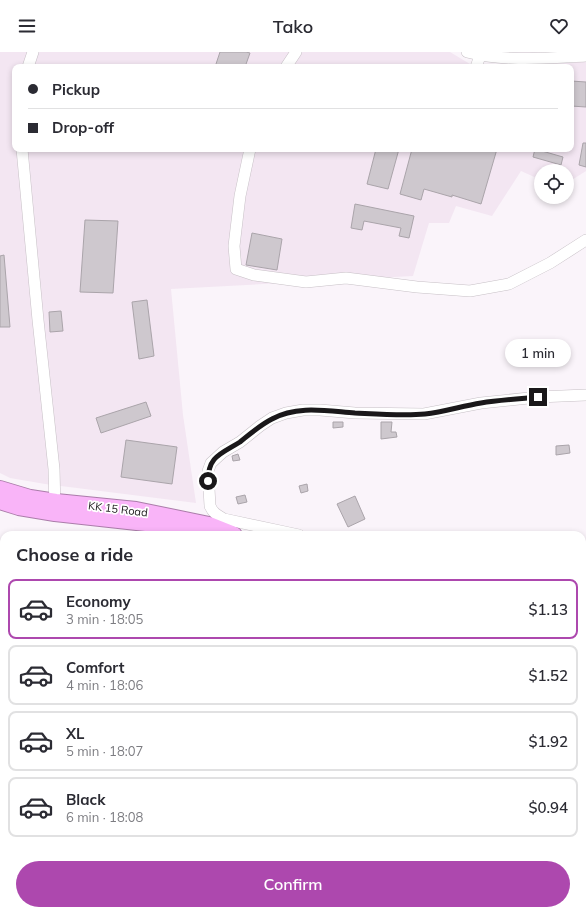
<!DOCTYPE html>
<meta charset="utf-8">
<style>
body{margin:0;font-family:Mulish,sans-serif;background:#f2f2f3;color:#2b2b33;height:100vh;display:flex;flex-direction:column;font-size:15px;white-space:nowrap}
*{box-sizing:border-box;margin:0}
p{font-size:13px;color:#7c7c81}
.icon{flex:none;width:22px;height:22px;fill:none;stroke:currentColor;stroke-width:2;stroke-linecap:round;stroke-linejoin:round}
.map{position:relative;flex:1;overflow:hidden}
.side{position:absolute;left:0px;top:479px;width:586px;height:384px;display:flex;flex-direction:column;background:#fff;border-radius:12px 12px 0 0;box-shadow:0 2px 6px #0003}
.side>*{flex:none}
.guide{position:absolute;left:12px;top:12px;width:562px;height:88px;border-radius:8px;box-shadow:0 2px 6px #0003;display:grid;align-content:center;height:88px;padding:0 16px;background:#fff}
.buttons{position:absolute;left:534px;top:112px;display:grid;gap:8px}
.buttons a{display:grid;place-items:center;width:40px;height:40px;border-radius:50%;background:#fff;box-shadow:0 2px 6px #0003;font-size:20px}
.end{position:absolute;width:18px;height:18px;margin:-9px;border:5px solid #1a181a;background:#fff;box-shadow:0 0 0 2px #fff}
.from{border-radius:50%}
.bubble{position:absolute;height:28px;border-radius:14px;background:#fff;box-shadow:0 2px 6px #0003;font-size:13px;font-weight:600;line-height:28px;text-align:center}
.guide b{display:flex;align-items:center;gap:14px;height:38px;font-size:15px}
.guide b+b{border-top:1px solid #e1e1e2}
.guide i{width:10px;height:10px;background:#2b2b33}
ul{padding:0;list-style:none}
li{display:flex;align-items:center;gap:12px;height:60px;margin:0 8px 6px;padding:0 8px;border:2px solid #e1e1e2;border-radius:8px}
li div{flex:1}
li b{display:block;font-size:15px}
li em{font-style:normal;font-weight:600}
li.current{border-color:#ad48ae}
li>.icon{width:36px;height:36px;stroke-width:1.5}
h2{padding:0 16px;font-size:18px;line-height:48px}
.action{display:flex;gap:8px;margin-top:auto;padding:8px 16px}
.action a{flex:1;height:46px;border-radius:24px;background:#ad48ae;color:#fff;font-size:16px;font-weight:600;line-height:46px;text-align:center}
header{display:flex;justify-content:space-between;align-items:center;height:52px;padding:0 16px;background:#fff;font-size:18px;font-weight:600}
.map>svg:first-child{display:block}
.built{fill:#f3e6f2}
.forest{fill:#e0a4df}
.building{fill:#cec8ce;stroke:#aaa4aa}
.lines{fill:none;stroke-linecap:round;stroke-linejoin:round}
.minor-casing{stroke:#c7c0c6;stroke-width:12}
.highway-casing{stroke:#ab7daa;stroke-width:18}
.path{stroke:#b1acb1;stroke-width:1.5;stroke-dasharray:1 3;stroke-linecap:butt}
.minor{stroke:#fff;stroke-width:11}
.highway{stroke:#f9b4f8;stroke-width:16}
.route{stroke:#1a181a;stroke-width:5}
.labels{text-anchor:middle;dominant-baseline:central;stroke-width:3.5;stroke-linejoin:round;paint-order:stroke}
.street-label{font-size:11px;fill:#1a181a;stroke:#fff}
</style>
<header><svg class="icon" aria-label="menu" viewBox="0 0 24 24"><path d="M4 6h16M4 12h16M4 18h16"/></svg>Tako<svg class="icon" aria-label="heart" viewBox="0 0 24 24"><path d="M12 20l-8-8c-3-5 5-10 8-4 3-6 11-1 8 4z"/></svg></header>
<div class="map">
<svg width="586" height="863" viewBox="0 0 586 863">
<rect width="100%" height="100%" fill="#faf4fa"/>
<path class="built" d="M0,0H450L475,15H15V97H571V15H529L586,9V119L567,131V119H541V128L521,119L492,164L456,154L449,171H429L413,224L171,237L183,363L196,451L45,432L10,426L0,421Z"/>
<path class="forest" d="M0,512L4,514V600H0Z"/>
<path class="building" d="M220,0H246L250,1L245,15H215Z
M571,29L586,30V55L571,54Z
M583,91H586V115L579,113Z
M376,97H399L388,137L367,132Z
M412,97H497L481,152L452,143V145L424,137L421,148L400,142Z
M535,97L563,105L561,113L533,105Z
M355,152L414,164L409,186L399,184L401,176L364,169L362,178L351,176Z
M85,168L118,169L113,241L80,240Z
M252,181L282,187L277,218L246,213Z
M4,203L10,275H0V204Z
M147,248L154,304L139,307L132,250Z
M61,259L63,279L50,280L49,260Z
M146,350L151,364L101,381L96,366Z
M333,370H343V375L333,376Z
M381,370H392L391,380H396L397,385L381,387Z
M126,388L177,395L172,432L121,425Z
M569,393L570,401L556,403V394Z
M238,402L240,408L233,409L232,404Z
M307,432L308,439L301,441L299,434Z
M245,443L247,450L238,452L236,445Z
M355,444L365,467L348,475L337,452Z"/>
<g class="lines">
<defs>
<path id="minor" d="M467,0C506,10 546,6 586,4
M28,15L33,0
M286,15L296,0
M476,15L480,4
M22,97L38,268L54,417L55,457
M250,97L240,144L234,194L236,217L254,223L306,230L346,226L417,235L470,239L509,232L550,211L586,188
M299,483L224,467C217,463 213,461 210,454L208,419L211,411L223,400L240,390L260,374L272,366L286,361L303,358H320L355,361L424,362L481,351L538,345L586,343
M0,732H4
M0,764L4,769
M582,842L586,840
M0,859L1,863
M166,859V863
M232,859L233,863
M291,859L293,863
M57,863V859
M116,863L117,859
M312,863L320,859
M547,863L553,859"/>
<path id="highway" d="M0,437L30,446L56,450L136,458L209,473L234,483
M0,449L19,455L55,461L146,471L179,477L200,483
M502,859L506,863
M519,859L524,863"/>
</defs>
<use href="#minor" class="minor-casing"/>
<use href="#highway" class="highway-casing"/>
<path class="path" d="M582,568L586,567
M582,657H586"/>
<use href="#minor" class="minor"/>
<use href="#highway" class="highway"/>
</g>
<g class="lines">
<path class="route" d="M208,429C208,404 221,402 240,390C250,382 260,373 272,367C297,353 327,359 355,361C376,362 404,364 425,362C444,360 462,354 481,351C500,348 519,347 538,345"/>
</g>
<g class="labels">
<g class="street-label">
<text transform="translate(118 457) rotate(7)">KK 15 Road</text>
</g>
</g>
</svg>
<div class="buttons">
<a><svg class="icon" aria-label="locate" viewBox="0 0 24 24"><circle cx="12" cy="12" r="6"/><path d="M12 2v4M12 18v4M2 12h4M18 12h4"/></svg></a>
</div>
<i class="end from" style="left:208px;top:429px"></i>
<i class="end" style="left:538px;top:345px"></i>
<div class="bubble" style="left:505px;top:287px;width:66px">1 min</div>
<div class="guide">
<b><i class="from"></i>Pickup</b>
<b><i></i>Drop-off</b>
</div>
<section class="side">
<h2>Choose a ride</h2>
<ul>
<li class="current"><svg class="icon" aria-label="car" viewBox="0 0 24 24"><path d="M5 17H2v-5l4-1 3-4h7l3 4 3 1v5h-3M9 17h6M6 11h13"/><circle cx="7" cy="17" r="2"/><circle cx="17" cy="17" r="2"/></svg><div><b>Economy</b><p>3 min · 18:05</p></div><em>$1.13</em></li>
<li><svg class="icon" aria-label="car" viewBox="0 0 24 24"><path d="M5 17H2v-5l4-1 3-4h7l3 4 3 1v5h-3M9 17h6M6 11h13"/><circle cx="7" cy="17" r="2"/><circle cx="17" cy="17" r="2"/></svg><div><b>Comfort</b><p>4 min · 18:06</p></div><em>$1.52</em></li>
<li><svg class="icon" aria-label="car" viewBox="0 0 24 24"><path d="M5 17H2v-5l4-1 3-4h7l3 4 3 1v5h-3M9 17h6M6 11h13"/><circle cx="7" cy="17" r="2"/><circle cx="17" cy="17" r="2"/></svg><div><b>XL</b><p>5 min · 18:07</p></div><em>$1.92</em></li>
<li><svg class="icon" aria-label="car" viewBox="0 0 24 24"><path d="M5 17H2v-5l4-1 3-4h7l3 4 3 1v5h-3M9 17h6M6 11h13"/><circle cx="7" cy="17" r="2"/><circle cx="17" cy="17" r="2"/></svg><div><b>Black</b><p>6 min · 18:08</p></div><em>$0.94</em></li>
</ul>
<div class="action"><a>Confirm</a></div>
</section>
</div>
